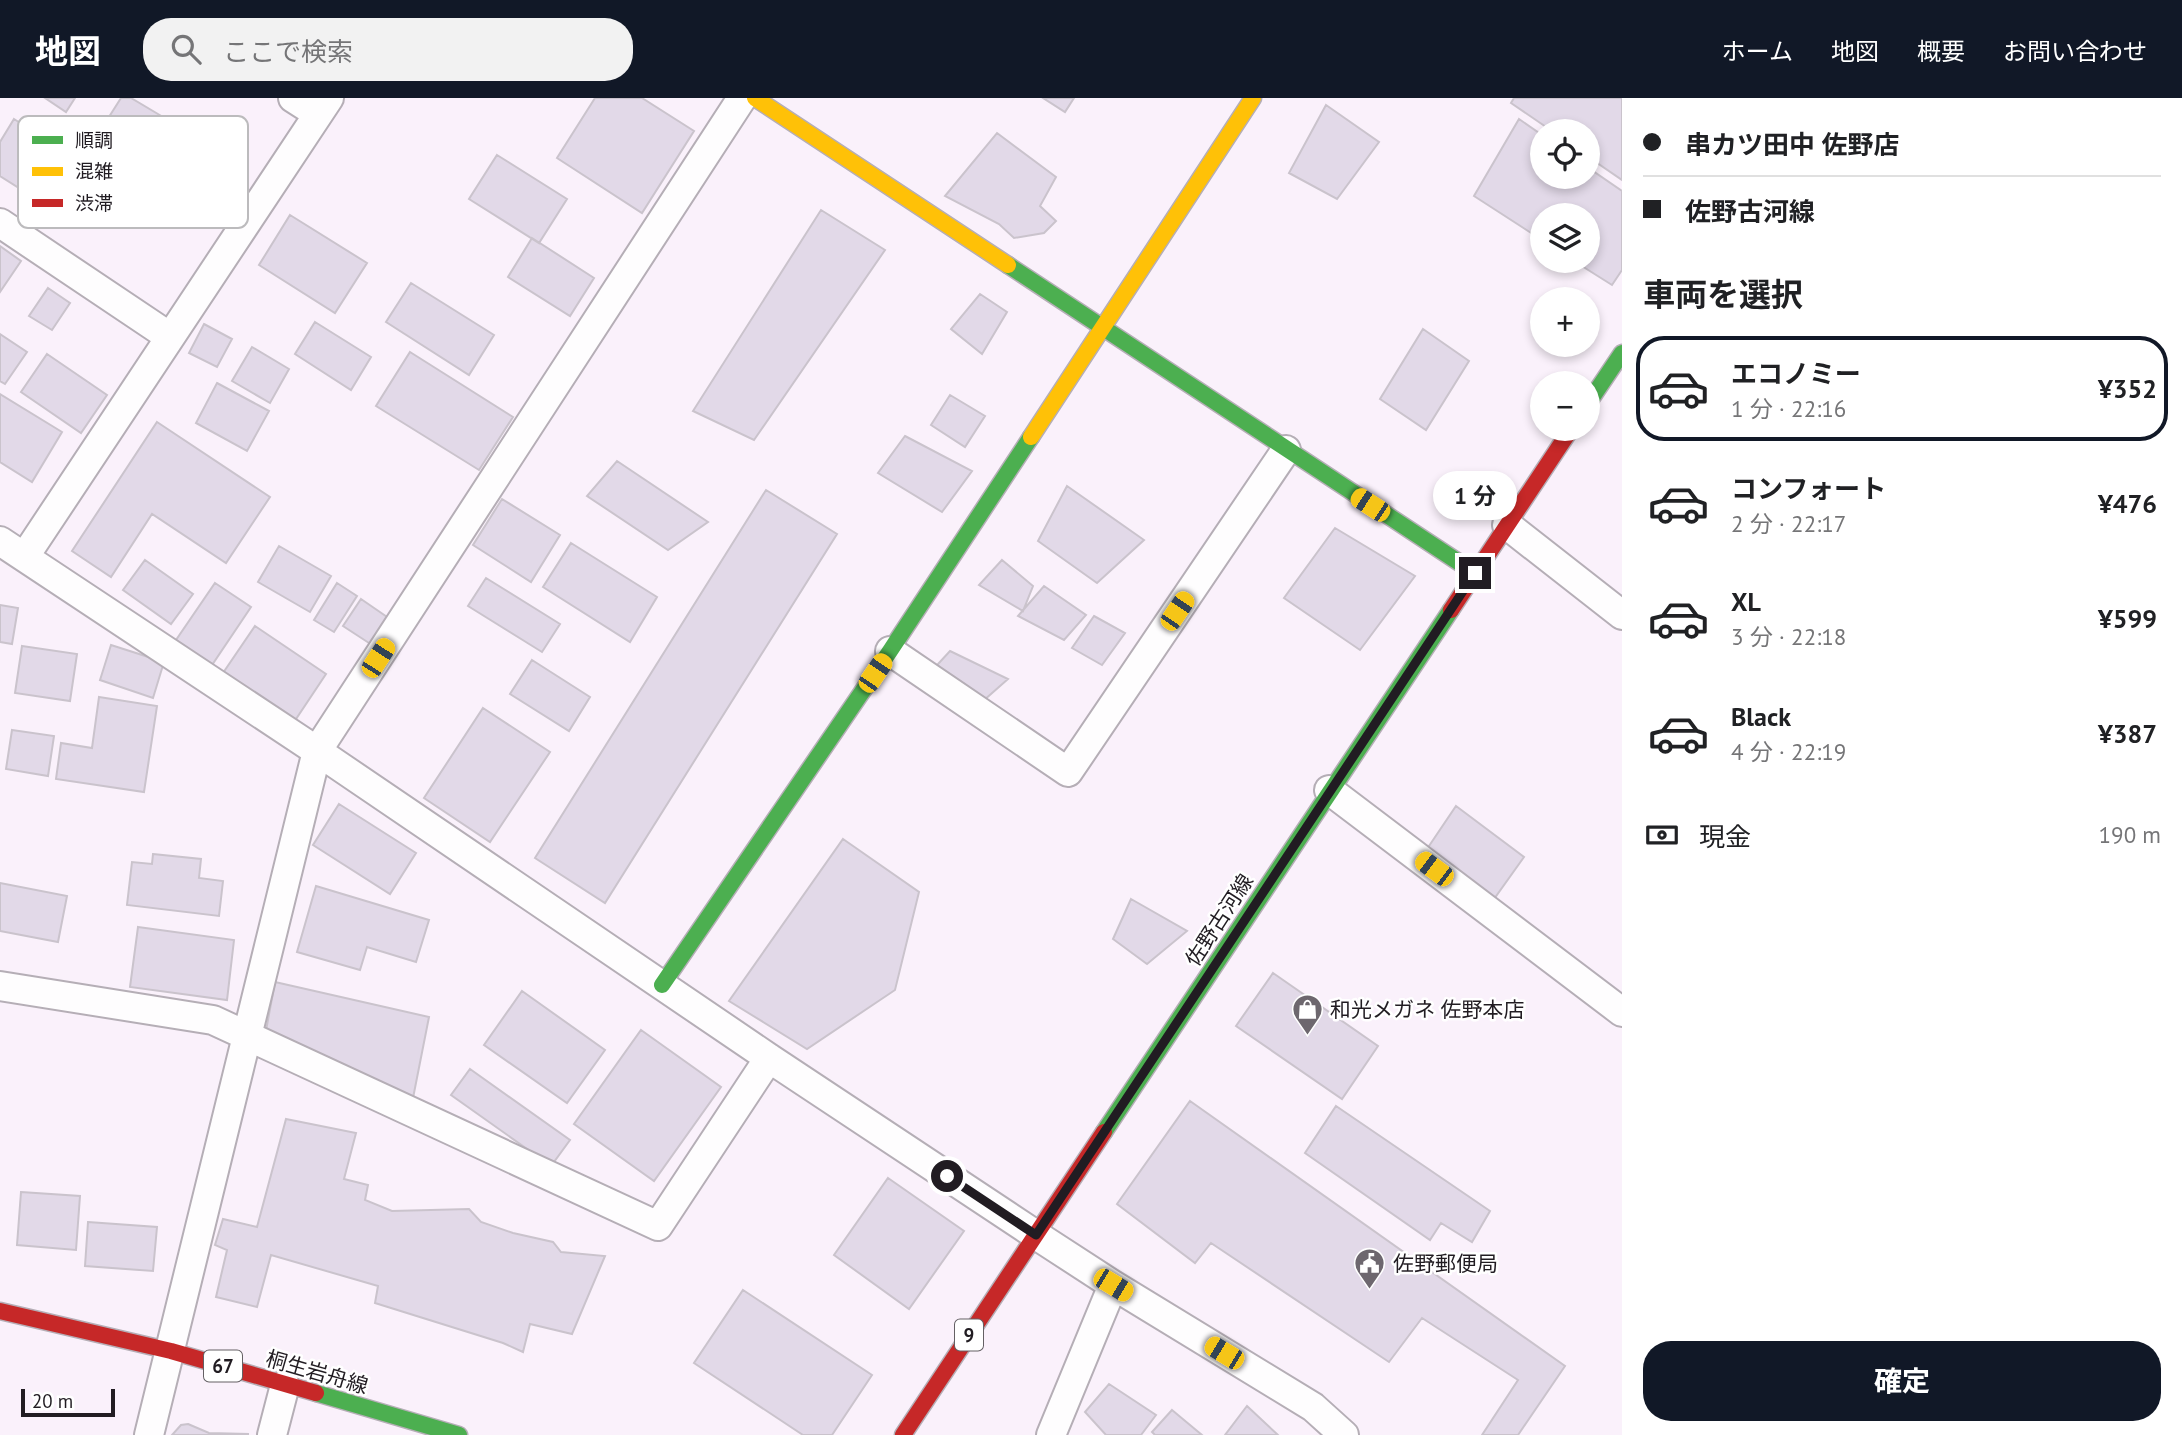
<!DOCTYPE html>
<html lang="ja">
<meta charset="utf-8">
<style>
body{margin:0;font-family:"PT Sans","Noto Sans JP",sans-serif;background:#f2f2f2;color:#202124;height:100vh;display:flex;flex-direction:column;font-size:26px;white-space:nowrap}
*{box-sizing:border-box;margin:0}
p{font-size:23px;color:#757577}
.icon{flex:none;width:38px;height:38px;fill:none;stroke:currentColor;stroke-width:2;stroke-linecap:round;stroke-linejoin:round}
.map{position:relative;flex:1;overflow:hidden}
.side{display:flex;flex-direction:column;background:#fff;width:560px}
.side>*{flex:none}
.top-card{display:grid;align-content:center;height:154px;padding:0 21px;background:#fff}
.controls{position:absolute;left:1530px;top:21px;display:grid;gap:14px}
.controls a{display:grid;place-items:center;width:70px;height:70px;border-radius:50%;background:#fff;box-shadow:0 4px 10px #0003;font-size:35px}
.scale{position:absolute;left:21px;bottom:18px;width:94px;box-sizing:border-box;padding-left:7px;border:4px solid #211c22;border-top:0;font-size:19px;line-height:24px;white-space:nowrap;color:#211c22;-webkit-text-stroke:5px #fff;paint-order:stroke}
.end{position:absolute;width:32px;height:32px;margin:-16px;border:9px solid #211c22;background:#fff;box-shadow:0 0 0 4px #fff}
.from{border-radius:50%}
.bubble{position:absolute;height:49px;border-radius:24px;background:#fff;box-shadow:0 4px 10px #0003;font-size:23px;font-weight:700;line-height:49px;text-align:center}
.car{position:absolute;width:21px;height:42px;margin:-21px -10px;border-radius:9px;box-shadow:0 0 5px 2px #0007;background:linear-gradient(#f5c518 24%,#345 0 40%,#f5c518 0 76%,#345 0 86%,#f5c518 0)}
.top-card b{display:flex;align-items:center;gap:24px;height:66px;font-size:26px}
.top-card b+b{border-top:2px solid #e0e0e0}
.top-card i{width:18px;height:18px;background:#202124}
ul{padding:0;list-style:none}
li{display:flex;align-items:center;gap:21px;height:105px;margin:0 14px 10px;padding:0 7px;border:4px solid transparent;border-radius:28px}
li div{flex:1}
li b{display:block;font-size:26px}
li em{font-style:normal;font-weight:700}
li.on{border-color:#111827}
li>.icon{width:63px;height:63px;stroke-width:1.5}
h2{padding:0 21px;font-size:32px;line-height:84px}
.pay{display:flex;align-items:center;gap:18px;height:77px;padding:0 21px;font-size:26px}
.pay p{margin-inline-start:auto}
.primary-button{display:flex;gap:14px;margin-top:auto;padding:14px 21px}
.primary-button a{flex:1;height:80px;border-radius:28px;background:#111827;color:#fff;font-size:28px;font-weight:700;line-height:80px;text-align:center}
header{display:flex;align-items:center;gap:42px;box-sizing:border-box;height:98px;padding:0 35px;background:#111827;color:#fff}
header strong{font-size:33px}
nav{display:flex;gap:38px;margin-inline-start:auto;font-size:24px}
.search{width:490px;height:63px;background:#f2f2f2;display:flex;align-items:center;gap:18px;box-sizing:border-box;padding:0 24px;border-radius:28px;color:#757577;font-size:26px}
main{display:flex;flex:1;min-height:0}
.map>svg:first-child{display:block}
.building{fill:#e2d9e8;stroke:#cac3cc;stroke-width:2}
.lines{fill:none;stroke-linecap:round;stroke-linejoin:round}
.street-casing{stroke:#b5aeb6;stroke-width:32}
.fast-casing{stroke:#b5aeb6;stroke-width:19}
.slow-casing{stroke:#b5aeb6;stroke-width:19}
.jam-casing{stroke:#b5aeb6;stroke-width:19}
.street{stroke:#fefdfe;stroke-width:28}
.fast{stroke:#4caf50;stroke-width:16}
.slow{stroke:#ffc107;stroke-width:16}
.jam{stroke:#c62828;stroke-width:16}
.route{stroke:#211c22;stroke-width:9}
.labels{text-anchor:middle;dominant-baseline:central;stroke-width:5;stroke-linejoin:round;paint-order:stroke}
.shield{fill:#fff;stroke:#646064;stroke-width:2}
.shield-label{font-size:19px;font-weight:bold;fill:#211c22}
.street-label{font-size:21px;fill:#211c22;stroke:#fff}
.poi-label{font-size:21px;fill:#211c22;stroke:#fff;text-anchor:start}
.key{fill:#fff;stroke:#bcbbbd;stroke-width:2}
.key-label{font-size:19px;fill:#211c22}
</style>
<header>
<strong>地図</strong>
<div class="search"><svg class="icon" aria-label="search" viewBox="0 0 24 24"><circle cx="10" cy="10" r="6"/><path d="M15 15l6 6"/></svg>ここで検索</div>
<nav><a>ホーム</a><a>地図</a><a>概要</a><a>お問い合わせ</a></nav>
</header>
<main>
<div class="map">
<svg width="1622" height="1337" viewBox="0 0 1622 1337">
<rect width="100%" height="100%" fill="#faf1fb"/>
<path class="building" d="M45,0H75L66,14Z
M121,0H131L163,19L141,54L102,30Z
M595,0H642L694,33L642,115L557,60Z
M1043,0H1074L1065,14Z
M1514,0H1622V82L1587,58V33H1552L1511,5Z
M1326,7L1379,44L1337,101L1289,75Z
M14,21L67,55L38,102L0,78V44Z
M1519,21L1542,37V79H1587V69L1622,93V172L1612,187L1574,163H1587V117H1542V142L1474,98Z
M997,35L1056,79L1040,108L1056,123L1044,135L1014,140L999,126L945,98Z
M497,57L567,101L539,145L469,101Z
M821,112L885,152L754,342L693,313Z
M290,117L367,165L335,215L259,167Z
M532,140L594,180L570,218L508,179Z
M0,148L21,163L0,194Z
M411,185L494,237L469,277L386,224Z
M48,190L70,205L52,232L29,218Z
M980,196L1007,214L982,256L951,231Z
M315,224L371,259L351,292L295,256Z
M204,226L232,241L217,269L189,255Z
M1423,231L1469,263L1426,332L1380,301Z
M0,236L27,254L5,286L0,283Z
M252,249L289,271L270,305L232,283Z
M410,254L513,319L479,372L376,308Z
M47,256L107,297L81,335L21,294Z
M217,285L269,313L247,353L196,325Z
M0,296L62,334L32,384L0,364Z
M950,297L985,318L965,349L931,327Z
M157,324L270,399L226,465L152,416L111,479L72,453Z
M905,338L972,373L942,414L878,375Z
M617,363L708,424L668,452L587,398Z
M1067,388L1144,442L1097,485L1038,443Z
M766,392L837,436L605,805L535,760Z
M502,401L560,437L531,484L473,447Z
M1335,430L1415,478L1360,552L1284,500Z
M571,445L657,499L630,544L543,489Z
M279,448L331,478L310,514L258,484Z
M145,462L193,496L171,526L123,492Z
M1002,462L1033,488L1023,513L979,487Z
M486,480L560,526L542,554L468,508Z
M215,485L251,509L212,567L176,542Z
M337,485L357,498L334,534L314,522Z
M1044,488L1086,517L1064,542L1018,518Z
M361,501L390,521L372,547L343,528Z
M0,507L18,510L12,546L0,544Z
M1094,518L1125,535L1102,567L1072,550Z
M255,528L326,576L294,624L223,575Z
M111,547L164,564L153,600L100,582Z
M22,548L77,556L70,603L15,595Z
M950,553L1008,581L983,603L927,578Z
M532,562L590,599L569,633L510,596Z
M99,599L157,608L144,694L56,681L61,645L92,650Z
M483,610L550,654L490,744L424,700Z
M12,632L54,638L48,678L6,671Z
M339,706L416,755L390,796L313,747Z
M1456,708L1524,759L1494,801L1427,751Z
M843,741L919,794L895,892L807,951L729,903Z
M153,756L201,761L199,780L223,783L219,818L127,807L132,764L152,766Z
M0,785L67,798L58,844L0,833Z
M316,788L429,822L416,864L367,849L360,872L297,854Z
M1131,801L1187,833L1147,866L1113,841Z
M138,829L234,842L227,902L130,889Z
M1273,875L1378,948L1342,1001L1236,928Z
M275,884L429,919L413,1000L265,938Z
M522,893L605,952L567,1005L484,947Z
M641,932L721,989L654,1083L574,1026Z
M470,971L570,1042L551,1068L451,997Z
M1190,1003L1565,1268L1518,1337H1482L1518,1282L1422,1220L1389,1264L1211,1145L1195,1165L1117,1106Z
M1336,1008L1490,1113L1472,1144L1441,1125L1430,1142L1305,1055Z
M286,1021L356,1035L344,1081L368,1087L365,1102L392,1113L469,1111L481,1124L513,1135L553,1144L561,1154L605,1158L572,1236L530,1226L523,1254L503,1245L375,1205L378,1188L271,1157L257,1209L216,1199L227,1152L215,1147L223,1121L257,1129Z
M888,1080L964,1133L909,1211L834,1157Z
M21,1094L80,1098L76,1152L17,1147Z
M88,1124L157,1129L153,1173L85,1168Z
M743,1192L872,1277L832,1337H803L694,1265Z
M1109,1286L1156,1317L1141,1337H1106L1085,1314Z
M1247,1308L1278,1337H1225Z
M1172,1312L1202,1337H1155L1152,1334Z
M188,1326L209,1335L249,1336L172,1337L181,1327Z"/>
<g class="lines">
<defs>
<path id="street" d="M293,0L318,16
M0,125L170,239
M1507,427L1622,517
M0,443L317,653L769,960L1036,1137L1113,1187L1313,1309L1344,1337
M25,458L329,0
M890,553L1068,674L1286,352
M1329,692L1622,914
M0,888L213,922L658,1128L769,960
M149,1337L317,653L742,0
M272,1337L285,1287
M1051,1337L1113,1187"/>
<path id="fast" d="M1008,167L1475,475
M1587,307L1622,255
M662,887L890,553L1031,339
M1104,1034L1451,512
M316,1295L459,1337"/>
<path id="slow" d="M755,0L1008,167
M1031,339L1253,0"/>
<path id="jam" d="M1451,512L1571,331
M0,1213L171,1253L316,1295
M903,1337L1104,1034"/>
</defs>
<use href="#street" class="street-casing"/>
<use href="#fast" class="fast-casing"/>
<use href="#slow" class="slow-casing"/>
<use href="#jam" class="jam-casing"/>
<use href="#street" class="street"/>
<use href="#fast" class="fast"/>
<use href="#slow" class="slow"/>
<use href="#jam" class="jam"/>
</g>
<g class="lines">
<path class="route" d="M947,1078L1036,1137L1475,475"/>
</g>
<defs>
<symbol id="shop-pin" viewBox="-11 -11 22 30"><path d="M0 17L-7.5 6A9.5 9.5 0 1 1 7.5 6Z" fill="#6d676e" stroke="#fff"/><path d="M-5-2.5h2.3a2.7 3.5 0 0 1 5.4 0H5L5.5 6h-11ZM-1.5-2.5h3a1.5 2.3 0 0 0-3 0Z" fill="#fff"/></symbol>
<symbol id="civic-pin" viewBox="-11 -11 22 30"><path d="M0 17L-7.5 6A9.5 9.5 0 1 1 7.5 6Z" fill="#6d676e" stroke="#fff"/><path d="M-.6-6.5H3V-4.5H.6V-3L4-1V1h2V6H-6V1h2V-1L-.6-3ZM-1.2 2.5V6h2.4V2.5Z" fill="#fff"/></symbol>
</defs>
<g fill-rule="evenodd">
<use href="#shop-pin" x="1290" y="894" width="35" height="47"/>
<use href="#civic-pin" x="1352" y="1148" width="35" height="47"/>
</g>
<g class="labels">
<g class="shield">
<rect x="955" y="1221.5" width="28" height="31" rx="5"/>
<rect x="204" y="1252.5" width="38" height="31" rx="5"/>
</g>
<g class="shield-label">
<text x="969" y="1237">9</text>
<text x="223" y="1268">67</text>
</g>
<g class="street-label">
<text transform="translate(1219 822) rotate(-57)">佐野古河線</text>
<text transform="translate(317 1274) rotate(16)">桐生岩舟線</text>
</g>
<g class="poi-label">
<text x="1330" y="911">和光メガネ 佐野本店</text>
<text x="1393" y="1165">佐野郵便局</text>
</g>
</g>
<rect x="18" y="18" width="230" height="112" rx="10" class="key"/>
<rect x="32" y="38" width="31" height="8" fill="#4caf50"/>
<rect x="32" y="69" width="31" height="9" fill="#ffc107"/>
<rect x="32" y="101" width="31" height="8" fill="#c62828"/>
<g class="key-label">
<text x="75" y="49">順調</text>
<text x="75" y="80">混雑</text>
<text x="75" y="112">渋滞</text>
</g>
</svg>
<div class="controls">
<a><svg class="icon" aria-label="locate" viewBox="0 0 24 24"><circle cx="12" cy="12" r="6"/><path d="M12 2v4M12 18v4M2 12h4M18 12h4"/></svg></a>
<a><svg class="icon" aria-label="layers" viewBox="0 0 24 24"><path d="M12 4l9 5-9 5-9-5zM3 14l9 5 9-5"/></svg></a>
<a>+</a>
<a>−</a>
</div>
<div class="scale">20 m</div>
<i class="end from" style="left:947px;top:1078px"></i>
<i class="end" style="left:1475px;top:475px"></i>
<div class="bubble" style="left:1433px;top:373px;width:84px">1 分</div>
<i class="car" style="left:1370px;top:407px;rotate:303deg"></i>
<i class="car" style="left:1177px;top:513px;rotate:34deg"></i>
<i class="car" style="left:378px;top:560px;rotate:33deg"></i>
<i class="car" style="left:875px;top:575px;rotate:34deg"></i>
<i class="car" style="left:1434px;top:771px;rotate:307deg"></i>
<i class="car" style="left:1113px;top:1187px;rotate:121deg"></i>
<i class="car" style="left:1224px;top:1255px;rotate:301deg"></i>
</div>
<section class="side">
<div class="top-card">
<b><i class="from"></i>串カツ田中 佐野店</b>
<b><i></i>佐野古河線</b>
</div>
<h2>車両を選択</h2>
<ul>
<li class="on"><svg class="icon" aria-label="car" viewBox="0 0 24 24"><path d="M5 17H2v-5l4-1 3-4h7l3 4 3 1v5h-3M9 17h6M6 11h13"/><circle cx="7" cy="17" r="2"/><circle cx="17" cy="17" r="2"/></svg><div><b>エコノミー</b><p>1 分 · 22:16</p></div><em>¥352</em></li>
<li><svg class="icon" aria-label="car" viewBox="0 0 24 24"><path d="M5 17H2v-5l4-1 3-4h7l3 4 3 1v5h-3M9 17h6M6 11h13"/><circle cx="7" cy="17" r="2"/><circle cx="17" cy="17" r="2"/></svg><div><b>コンフォート</b><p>2 分 · 22:17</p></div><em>¥476</em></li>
<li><svg class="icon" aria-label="car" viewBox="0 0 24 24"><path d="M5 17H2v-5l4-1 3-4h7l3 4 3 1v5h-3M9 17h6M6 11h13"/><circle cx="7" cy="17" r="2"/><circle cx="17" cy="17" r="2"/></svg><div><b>XL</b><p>3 分 · 22:18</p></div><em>¥599</em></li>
<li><svg class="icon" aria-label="car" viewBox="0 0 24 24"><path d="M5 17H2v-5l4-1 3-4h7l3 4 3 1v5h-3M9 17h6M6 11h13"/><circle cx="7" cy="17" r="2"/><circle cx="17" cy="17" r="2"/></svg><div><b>Black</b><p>4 分 · 22:19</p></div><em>¥387</em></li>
</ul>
<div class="pay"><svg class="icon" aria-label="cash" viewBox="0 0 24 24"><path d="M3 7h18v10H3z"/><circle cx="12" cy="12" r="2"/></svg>現金<p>190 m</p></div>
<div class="primary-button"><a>確定</a></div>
</section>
</main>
